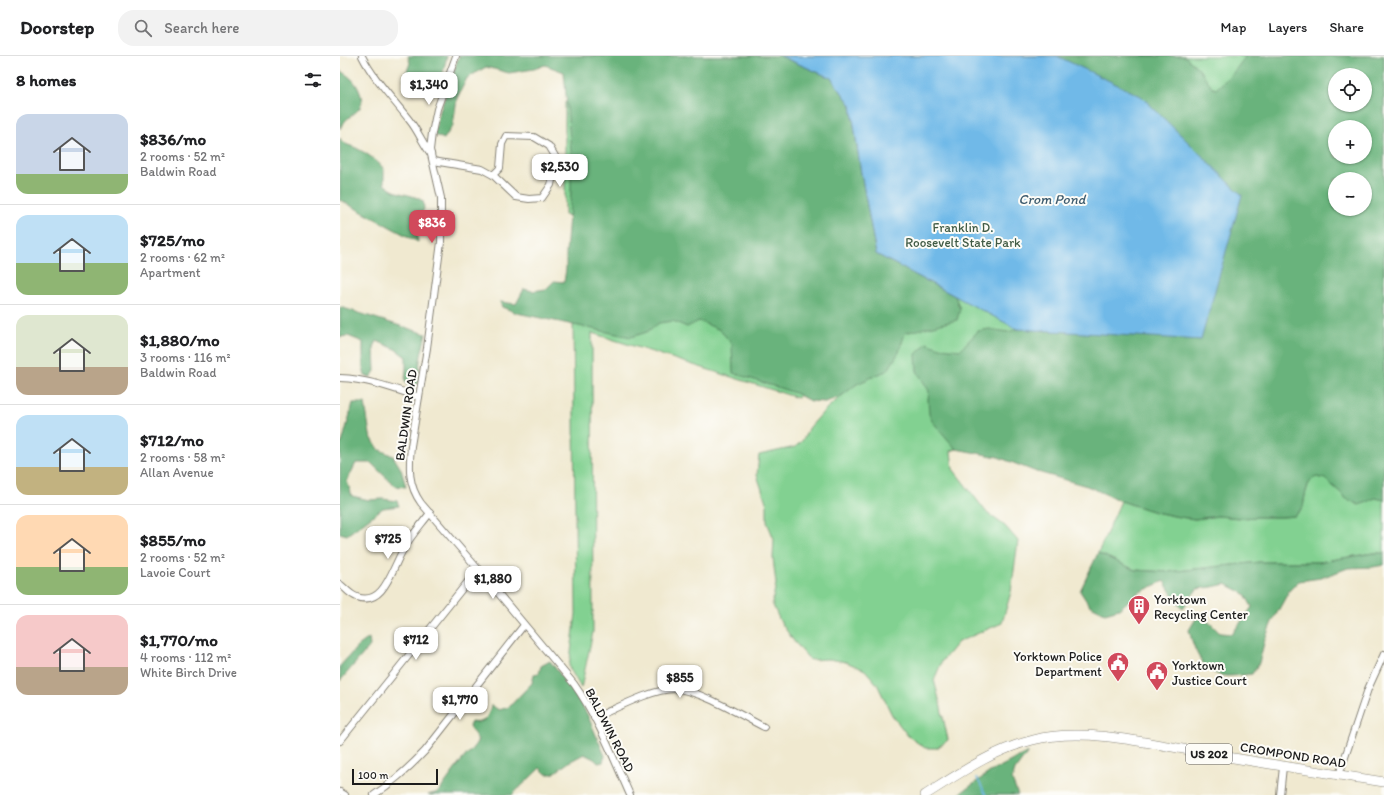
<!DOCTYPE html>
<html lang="en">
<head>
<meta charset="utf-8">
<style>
  body { margin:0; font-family:Itim,sans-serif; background:#f2f2f2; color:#202124; height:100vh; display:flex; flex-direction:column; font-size:15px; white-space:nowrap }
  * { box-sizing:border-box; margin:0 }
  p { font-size:13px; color:#757577 }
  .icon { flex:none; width:22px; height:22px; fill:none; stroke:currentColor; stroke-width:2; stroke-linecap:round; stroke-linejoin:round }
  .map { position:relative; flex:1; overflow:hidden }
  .drawer { display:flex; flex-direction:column; background:#fff; width:340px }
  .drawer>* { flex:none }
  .buttons { position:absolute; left:988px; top:12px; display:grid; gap:8px }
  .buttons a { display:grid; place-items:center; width:44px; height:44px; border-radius:50%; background:#fff; box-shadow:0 1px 3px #0004; font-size:20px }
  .scale { position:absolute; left:12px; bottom:10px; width:86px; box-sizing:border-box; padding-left:4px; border:2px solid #1c1c1c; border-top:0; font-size:11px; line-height:14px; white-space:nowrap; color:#1c1c1c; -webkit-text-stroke:3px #fdfcf7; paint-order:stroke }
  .price { position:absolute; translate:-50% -34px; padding:0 9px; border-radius:8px; background:#fff; color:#222; font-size:13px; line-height:26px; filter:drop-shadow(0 1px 2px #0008) }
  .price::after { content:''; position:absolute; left:50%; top:24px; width:12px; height:9px; margin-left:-6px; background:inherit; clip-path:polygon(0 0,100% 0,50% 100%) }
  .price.active { background:#d1495b; color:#fff }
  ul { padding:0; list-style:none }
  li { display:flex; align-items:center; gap:12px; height:100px; padding:0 16px }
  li+li { border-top:1px solid #e0e0e0 }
  li span { display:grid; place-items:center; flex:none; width:112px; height:80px; border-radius:12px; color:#555 }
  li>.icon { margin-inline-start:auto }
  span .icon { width:48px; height:48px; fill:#fffc; stroke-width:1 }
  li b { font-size:17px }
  h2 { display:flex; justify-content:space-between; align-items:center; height:48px; padding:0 16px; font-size:17px }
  header { display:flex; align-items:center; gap:24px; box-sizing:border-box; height:56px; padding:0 20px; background:#fff; border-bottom:1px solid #e0e0e0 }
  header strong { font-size:19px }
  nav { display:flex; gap:22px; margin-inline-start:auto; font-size:14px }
  .search { width:280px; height:36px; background:#f2f2f2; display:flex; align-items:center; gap:10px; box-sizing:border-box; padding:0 14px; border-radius:16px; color:#757577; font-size:15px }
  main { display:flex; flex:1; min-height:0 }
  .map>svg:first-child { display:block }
  .green { fill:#82d191; stroke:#4f7656; fill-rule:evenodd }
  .forest { fill:#69b37b; stroke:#42684c; fill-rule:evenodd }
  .water { fill:#6fb9e8; stroke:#466a82 }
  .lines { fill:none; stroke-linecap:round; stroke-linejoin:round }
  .stream { stroke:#6fb9e8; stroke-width:1.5 }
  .minor-casing { stroke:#868276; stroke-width:8 }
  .highway-casing { stroke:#868276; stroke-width:10 }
  .minor { stroke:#fff; stroke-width:6 }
  .highway { stroke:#fff; stroke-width:9 }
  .labels { text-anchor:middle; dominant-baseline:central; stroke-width:4; stroke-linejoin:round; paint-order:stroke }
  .shield { fill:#fdfcf7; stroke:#605f5e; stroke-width:1 }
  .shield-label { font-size:12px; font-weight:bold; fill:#1c1c1c }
  .park-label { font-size:13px; fill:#405b45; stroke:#fdfcf7 }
  .street-label { font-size:13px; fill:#1c1c1c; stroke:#fdfcf7 }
  .poi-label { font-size:13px; fill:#1c1c1c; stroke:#fdfcf7; text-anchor:start }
  .water-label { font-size:14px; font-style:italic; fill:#3d5b6e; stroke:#fdfcf7 }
</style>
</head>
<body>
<header>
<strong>Doorstep</strong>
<div class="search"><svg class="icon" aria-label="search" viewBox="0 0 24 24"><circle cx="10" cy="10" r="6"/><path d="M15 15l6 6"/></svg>Search here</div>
<nav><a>Map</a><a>Layers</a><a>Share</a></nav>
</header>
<main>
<section class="drawer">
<h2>8 homes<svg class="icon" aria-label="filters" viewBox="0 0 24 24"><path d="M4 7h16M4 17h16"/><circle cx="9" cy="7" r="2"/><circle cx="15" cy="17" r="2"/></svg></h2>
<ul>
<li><span style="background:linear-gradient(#c9d6e8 75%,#8fb573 0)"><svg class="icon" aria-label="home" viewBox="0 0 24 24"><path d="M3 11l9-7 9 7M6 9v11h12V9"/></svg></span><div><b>$836/mo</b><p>2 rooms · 52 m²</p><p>Baldwin Road</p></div></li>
<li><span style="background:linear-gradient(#bfe0f5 60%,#8fb573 0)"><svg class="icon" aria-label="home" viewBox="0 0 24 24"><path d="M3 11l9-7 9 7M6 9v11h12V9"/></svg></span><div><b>$725/mo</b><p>2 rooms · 62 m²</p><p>Apartment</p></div></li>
<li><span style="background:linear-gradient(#dfe7d0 65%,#b9a48a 0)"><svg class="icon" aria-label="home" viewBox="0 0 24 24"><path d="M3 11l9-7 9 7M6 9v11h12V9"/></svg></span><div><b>$1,880/mo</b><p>3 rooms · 116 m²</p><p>Baldwin Road</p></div></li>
<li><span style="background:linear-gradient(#bfe0f5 65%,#c2b280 0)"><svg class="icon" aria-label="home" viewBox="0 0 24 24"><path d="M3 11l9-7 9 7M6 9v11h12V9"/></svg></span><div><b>$712/mo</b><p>2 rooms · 58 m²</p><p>Allan Avenue</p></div></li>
<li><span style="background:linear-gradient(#ffd9b3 65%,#8fb573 0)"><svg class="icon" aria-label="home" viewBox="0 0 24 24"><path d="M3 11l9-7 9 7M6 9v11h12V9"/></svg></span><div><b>$855/mo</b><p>2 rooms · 52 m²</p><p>Lavoie Court</p></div></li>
<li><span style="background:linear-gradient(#f6c9c9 65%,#b9a48a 0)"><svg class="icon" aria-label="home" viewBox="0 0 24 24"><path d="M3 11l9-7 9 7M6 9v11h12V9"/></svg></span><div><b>$1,770/mo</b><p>4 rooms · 112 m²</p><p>White Birch Drive</p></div></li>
</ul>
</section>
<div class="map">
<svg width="1044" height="739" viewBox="0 0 1044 739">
  <rect width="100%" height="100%" fill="#fdfcf7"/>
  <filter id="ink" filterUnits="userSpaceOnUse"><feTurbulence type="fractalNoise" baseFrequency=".025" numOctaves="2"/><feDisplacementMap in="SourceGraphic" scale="8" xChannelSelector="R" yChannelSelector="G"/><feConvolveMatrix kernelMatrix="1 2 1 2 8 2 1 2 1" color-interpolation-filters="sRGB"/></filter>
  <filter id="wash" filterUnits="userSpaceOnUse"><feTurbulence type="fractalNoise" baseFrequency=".012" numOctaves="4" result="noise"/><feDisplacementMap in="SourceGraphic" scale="16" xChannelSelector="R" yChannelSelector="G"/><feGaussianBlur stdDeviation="0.9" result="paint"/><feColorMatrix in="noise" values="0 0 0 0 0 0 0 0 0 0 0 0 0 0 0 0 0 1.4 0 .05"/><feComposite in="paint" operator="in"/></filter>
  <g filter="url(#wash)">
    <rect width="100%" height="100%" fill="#f0e9d0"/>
    <path class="green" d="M 197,0 L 1044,0 L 1044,497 L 1033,497 L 979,506 L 920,506 L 828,516 L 795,514 L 758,497 L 781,445 L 815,456 L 839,461 L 855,463 L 878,460 L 901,462 L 918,461 L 942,461 L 955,460 L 963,451 L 965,439 L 968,429 L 972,423 L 625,390 L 611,395 L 613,413 L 647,457 L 665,470 L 678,485 L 671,536 L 662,567 L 618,586 L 602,605 L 594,624 L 600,647 L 608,684 L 597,692 L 585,692 L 568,680 L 552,659 L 537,628 L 525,614 L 506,606 L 489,603 L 470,604 L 453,584 L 440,565 L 432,547 L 436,528 L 433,502 L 434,483 L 427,466 L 427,449 L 417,419 L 419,399 L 455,391 L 462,385 L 470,371 L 486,353 L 516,328 L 474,311 L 458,342 L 252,277 L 253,576 L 241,632 L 229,611 L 236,558 L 232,160 L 225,159 L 225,46 L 231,45 L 229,14 ZM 995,19 L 1025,19 L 1025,49 L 995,49 ZM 995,71 L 1025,71 L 1025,101 L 995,101 ZM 995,123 L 1025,123 L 1025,153 L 995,153 Z"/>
    <g class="forest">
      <path d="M 68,0 L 107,0 L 102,20 L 94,21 L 87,17 L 68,30 L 64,23 L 70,7 Z"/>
      <path d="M 119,0 L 440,0 L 491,22 L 511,49 L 521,117 L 536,198 L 615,240 L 620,253 L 617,264 L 565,277 L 559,296 L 548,314 L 517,328 L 500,341 L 485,346 L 470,345 L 455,337 L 393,317 L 392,288 L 380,274 L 359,265 L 347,271 L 333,265 L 319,267 L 307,276 L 291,281 L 177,257 L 162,251 L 160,246 L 176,248 L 184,233 L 193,235 L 206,233 L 214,225 L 224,226 L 226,213 L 226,197 L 231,136 L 231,96 L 224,16 L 205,9 L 194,13 L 169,17 L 146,11 L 127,22 L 117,42 L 113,69 L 104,83 L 94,79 L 98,61 Z"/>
      <path d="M 714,0 L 844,0 L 858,12 L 873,32 L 876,33 L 893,17 L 906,0 L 1044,0 L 1044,444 L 1035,442 L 1028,446 L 1019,449 L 1005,442 L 1001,437 L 985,423 L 977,421 L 972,423 L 968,429 L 965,439 L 963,451 L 955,460 L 942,461 L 918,461 L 901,462 L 878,460 L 855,463 L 839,461 L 815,456 L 781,445 L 747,430 L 694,415 L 658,401 L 616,393 L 592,365 L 589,358 L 588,343 L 589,335 L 577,315 L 576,298 L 587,287 L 600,292 L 620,294 L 638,275 L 649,273 L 668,276 L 677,273 L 861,283 ZM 995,19 L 1025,19 L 1025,49 L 995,49 ZM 995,71 L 1025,71 L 1025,101 L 995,101 ZM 995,123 L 1025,123 L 1025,153 L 995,153 Z"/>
      <path d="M 0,15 C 8,19 14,24 18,32 C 31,58 7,55 0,73 Z"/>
      <path d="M 0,82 C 3,89 10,89 16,92 C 26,97 37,104 44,113 L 44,128 C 58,141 70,136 83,145 L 84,153 L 76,168 L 78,186 L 0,144 Z"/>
      <path d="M 0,251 L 86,278 L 80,304 L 78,326 L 71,333 L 65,325 L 66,313 L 66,301 L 55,293 L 37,285 L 34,291 L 35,315 L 31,321 L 25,320 L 23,311 L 23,286 L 8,280 L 0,281 Z"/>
      <path d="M 13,347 L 25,347 L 30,379 L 38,393 L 53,400 L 61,413 L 66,431 L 55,430 L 31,407 L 16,407 L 7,425 L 12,440 L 29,444 L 43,443 L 57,445 L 59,450 L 43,452 L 7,479 L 0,477 L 0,387 L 2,387 Z"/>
      <path d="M 758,497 L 795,514 L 828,516 L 920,506 L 979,506 L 1033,497 L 1044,497 L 1044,509 L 1033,511 L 1008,512 L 981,522 L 959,525 L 949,535 L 932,566 L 925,583 L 919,607 L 912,618 C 904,619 895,620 887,620 C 863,619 854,594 849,574 L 857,561 L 870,567 L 880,577 L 892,578 L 912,551 L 905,538 L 886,528 L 872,531 L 857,533 L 843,552 L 837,547 L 824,525 L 798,537 L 779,553 L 765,557 L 749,549 L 740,535 Z"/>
      <path d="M 29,582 L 30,590 L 0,625 L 0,610 L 18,590 Z"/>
      <path d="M 210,605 L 235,638 L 247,658 L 265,700 L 263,706 L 258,707 L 254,703 L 244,698 L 229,706 L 213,718 L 206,718 L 200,712 L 172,739 L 88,739 L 99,736 C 106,725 114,715 122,704 C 128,697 134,692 138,684 L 129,670 L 131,666 C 145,668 148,662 151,649 L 159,654 L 169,651 L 192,627 L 194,618 L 199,617 L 201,610 Z"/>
      <path d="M 688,696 L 675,714 L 672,724 L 678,739 L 618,739 L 650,716 Z"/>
    </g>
    <path class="water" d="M 440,0 L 717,0 L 801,40 L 902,139 L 861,284 L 677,273 L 536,198 L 521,117 L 511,49 L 491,22 Z"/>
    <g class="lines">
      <path class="stream" d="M 637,722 L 646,739"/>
    </g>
  </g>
  <g filter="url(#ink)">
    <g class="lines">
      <g class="minor-casing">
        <g id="minor">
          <path d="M 22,0 C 34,24 54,44 70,65 C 78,75 83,88 91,98"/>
          <path d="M 116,0 L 97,53 L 92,77 L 90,94 L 101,142 L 101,186 L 87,292 L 71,390 C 69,412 68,429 81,447 L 138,513 L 234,628 C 258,662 273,701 290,739"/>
          <path d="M 93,105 L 142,113 L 153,119 L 176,141 L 189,143 L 202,142 L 211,129 L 214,114 L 215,100 L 209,90 L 194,81 L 166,80 L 162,88 L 160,112 L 153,119"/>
          <path d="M 0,322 C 28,323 52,332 79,341"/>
          <path d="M 0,528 C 5,532 10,539 17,541 C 44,551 52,512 63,494 C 70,481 81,469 90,457"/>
          <path d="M 254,662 C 275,653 312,633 334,633 C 358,633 402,660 424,671"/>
          <path d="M 0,685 L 138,513"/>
          <path d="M 999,719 L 1028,633 L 1044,598"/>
          <path d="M 0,736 L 5,739"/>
          <path d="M 34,739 C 53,726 69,712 85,695 L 184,569"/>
          <path d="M 940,739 L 943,711"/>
        </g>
      </g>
      <g class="highway-casing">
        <path id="highway" d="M 585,739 C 620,717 653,694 693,684 C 746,670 817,689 870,698 C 928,708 986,717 1044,726"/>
      </g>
      <use href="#minor" class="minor"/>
      <use href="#highway" class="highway"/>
    </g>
  </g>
  <defs>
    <g id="building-pin" transform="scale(1.15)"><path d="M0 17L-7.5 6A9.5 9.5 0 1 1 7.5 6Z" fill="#d1495b" stroke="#fdfcf7"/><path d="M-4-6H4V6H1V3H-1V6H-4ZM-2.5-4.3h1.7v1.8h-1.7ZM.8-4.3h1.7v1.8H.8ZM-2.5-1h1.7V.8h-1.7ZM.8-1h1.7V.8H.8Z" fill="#fff"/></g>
    <g id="civic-pin" transform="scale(1.15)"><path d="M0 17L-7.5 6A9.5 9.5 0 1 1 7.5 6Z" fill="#d1495b" stroke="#fdfcf7"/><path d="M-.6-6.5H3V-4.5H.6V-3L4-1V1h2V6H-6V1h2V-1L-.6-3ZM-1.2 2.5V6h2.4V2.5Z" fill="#fff"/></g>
  </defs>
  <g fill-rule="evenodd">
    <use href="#building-pin" x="799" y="550"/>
    <use href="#civic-pin" x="778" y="607"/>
    <use href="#civic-pin" x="817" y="616"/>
  </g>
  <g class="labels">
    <rect class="shield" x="846" y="688" width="46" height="20" rx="3"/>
    <g class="shield-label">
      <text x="869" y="698">US 202</text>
    </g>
    <g class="park-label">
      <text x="623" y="171">Franklin D.<tspan x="623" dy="15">Roosevelt State Park</tspan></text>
    </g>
    <g class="street-label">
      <text transform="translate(66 359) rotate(-82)">BALDWIN ROAD</text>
      <text transform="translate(270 674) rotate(63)">BALDWIN ROAD</text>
      <text transform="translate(953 699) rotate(9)">CROMPOND ROAD</text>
    </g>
    <g class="poi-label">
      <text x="814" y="543">Yorktown<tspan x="814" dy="15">Recycling Center</tspan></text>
      <text x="762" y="600" text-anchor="end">Yorktown Police<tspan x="762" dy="15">Department</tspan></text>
      <text x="832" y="609">Yorktown<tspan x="832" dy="15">Justice Court</tspan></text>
    </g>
    <g class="water-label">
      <text x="712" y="143">Crom Pond</text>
    </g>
  </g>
</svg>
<div class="buttons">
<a><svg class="icon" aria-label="locate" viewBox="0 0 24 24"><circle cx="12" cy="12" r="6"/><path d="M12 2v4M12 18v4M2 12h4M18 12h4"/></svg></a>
<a>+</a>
<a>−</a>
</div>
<div class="scale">100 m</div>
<b class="price" style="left:89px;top:50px">$1,340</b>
<b class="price" style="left:220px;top:132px">$2,530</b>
<b class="price active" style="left:92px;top:188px">$836</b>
<b class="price" style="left:48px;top:504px">$725</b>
<b class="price" style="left:153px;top:544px">$1,880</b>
<b class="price" style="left:76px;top:605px">$712</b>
<b class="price" style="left:340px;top:643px">$855</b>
<b class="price" style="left:120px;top:665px">$1,770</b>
</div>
</main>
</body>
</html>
